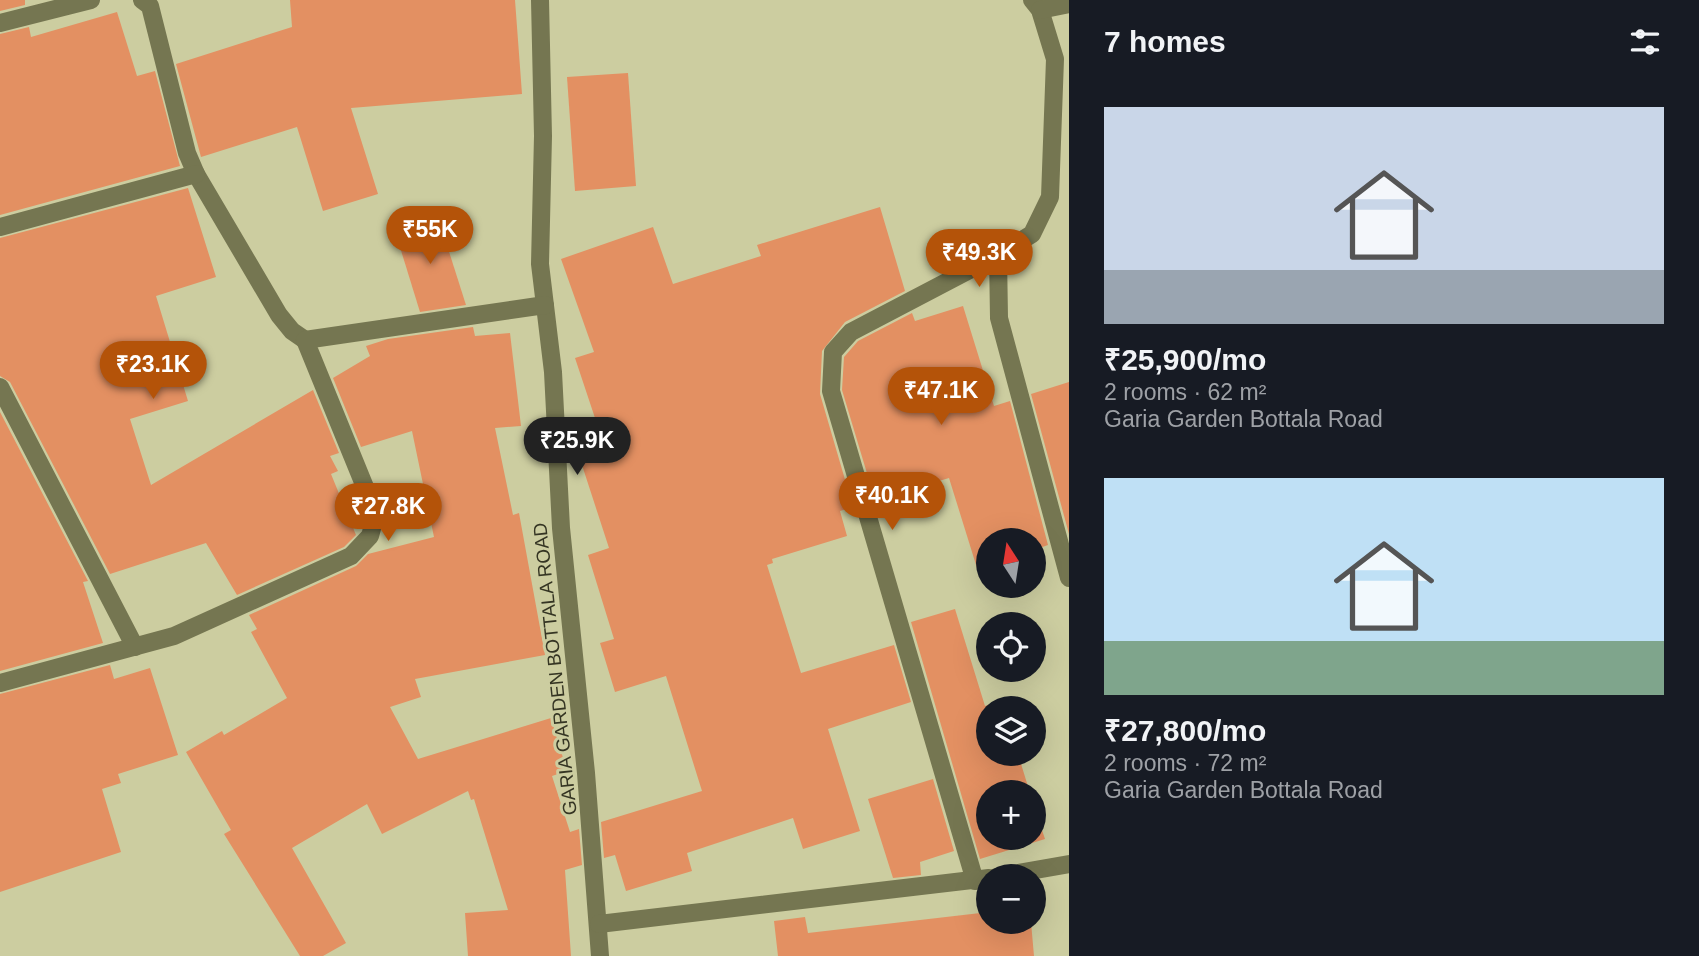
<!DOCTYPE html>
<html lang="en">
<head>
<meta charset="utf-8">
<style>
  body { margin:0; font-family:Helvetica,sans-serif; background:#242831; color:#f1f3f6; height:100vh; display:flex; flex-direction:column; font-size:26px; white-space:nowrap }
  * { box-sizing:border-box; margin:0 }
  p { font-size:23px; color:#9ea1a6 }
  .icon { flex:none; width:38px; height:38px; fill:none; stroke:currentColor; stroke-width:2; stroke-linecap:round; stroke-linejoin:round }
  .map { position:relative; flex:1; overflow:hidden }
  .panel { display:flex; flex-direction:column; background:#171b24; width:630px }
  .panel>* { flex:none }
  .needle { width:46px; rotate:348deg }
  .tools { position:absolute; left:976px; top:528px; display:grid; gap:14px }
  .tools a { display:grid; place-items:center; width:70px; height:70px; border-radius:50%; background:#171b24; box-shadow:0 7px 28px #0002; font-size:35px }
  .price { position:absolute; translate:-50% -60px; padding:0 16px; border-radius:24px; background:#b45309; color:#fff; font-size:23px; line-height:46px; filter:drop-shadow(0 2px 4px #0008) }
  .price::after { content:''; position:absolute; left:50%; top:42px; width:21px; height:16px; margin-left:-10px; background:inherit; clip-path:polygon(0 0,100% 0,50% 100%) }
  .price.selected { background:#222; color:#fff }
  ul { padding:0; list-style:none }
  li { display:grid; align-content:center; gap:14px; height:371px; padding:0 35px }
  li span { display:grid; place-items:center; height:217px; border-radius:0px; color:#555 }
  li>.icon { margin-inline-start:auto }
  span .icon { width:126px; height:126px; fill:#fffc; stroke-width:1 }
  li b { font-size:30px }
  h2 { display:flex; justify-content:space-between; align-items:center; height:84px; padding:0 35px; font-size:30px }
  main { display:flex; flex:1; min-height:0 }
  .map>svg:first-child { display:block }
  .building { fill:#e39062 }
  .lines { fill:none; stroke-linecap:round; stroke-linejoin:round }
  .minor { stroke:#757651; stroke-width:18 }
  .labels { text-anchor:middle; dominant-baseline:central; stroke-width:6; stroke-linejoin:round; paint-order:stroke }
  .street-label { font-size:19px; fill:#353523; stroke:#cccda0 }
</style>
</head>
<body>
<main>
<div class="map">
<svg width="1069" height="956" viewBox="0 0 1069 956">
  <rect width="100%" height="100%" fill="#cccda0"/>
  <g class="building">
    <path d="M 0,0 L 25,0 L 25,5 L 0,11 Z"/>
    <path d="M 290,0 L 515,0 L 522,94 L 351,108 L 378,194 L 323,211 L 297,127 L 201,157 L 176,64 L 292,27 Z"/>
    <path d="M 117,12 L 137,76 L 155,71 L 180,166 L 0,215 L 0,34 L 29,27 L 31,37 Z"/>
    <path d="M 628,73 L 636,186 L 575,191 L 567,77 Z"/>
    <path d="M 188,188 L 216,277 L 156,296 L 188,401 L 130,419 L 151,485 L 313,390 L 339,453 L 330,456 L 338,471 L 331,474 L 356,535 L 344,547 L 237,595 L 206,543 L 110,574 L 10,382 L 0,376 L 0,238 Z"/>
    <path d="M 880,207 L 905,291 L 845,322 L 822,351 L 820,394 L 853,507 L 840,511 L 847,536 L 772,559 L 773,563 L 767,565 L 801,673 L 894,645 L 911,702 L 828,729 L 860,831 L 803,849 L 793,818 L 687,853 L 692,871 L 626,891 L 615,855 L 604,858 L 601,822 L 702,791 L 666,676 L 615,692 L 600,643 L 614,639 L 588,555 L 609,548 L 581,462 L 607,454 L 575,358 L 594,352 L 561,259 L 653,227 L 673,284 L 761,256 L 757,245 Z"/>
    <path d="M 438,217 L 466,305 L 420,312 L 395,231 Z"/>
    <path d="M 963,306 L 994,406 L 1010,401 L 1048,545 L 1034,550 L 1034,541 L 989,541 L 989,565 L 977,568 L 949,478 L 875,500 L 842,390 L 844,357 L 858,341 L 912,313 L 915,321 Z"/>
    <path d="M 473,327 L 475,336 L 510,333 L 521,426 L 495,428 L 513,515 L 519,513 L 545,655 L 415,679 L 421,697 L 390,707 L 418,759 L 551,718 L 567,771 L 552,776 L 570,832 L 579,829 L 582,865 L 565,870 L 571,956 L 468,956 L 465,913 L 508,910 L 474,799 L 471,800 L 468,791 L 382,834 L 367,804 L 292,848 L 346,943 L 323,956 L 300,956 L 224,834 L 231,830 L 186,752 L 222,731 L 224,735 L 287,698 L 251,632 L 257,629 L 249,615 L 356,566 L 368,554 L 434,537 L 412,431 L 361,447 L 333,378 L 370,356 L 366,346 L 388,339 Z"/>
    <path d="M 1069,382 L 1069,534 L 1031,394 Z"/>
    <path d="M 0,412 L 88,581 L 83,582 L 103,643 L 0,671 Z"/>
    <path d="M 955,609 L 985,706 L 1001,700 L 1004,709 L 989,709 L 989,754 L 1018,754 L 1030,793 L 989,793 L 989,838 L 1034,838 L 1034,806 L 1045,839 L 980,859 L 911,622 Z"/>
    <path d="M 110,665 L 114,679 L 150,668 L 178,755 L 118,774 L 121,783 L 102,789 L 121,852 L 0,892 L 0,694 Z"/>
    <path d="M 933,779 L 954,851 L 920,862 L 921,875 L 893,878 L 868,799 Z"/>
    <path d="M 989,912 L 989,922 L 1031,922 L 1034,956 L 778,956 L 774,921 L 805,917 L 808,933 Z"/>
  </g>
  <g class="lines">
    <g class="minor">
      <path d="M 142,0 L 150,6 L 187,153 L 196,174 L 279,315 L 292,331 L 305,340"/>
      <path d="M 540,0 L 543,136 L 540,264 L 553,372 L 561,528 L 586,773 L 600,956"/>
      <path d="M 1032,0 L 1040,10 L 1055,59 L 1050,197 L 1032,234 L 998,255 L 999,318 L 1069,578"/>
      <path d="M 1040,10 L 1069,4"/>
      <path d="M 0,23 L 91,0"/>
      <path d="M 0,227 L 196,174"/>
      <path d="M 0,387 L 135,647"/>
      <path d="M 0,683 L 174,636 L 351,556 L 370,536 L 376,514 L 305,340 L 545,305"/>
      <path d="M 996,877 L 1069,864"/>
      <path d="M 975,881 L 831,391 L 833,352 L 851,332 L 998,255"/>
      <path d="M 599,924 L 989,878"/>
    </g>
  </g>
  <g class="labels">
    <g class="street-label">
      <text transform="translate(555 669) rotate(-96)">GARIA GARDEN BOTTALA ROAD</text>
    </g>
  </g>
</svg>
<div class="tools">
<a><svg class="needle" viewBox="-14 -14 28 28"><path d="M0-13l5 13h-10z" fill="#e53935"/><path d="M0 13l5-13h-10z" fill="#9ea1a6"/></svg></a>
<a><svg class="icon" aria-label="locate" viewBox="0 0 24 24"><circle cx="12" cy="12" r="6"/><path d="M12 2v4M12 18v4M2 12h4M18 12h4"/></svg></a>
<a><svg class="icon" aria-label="layers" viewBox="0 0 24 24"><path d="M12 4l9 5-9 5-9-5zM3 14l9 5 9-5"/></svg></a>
<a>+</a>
<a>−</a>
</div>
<b class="price" style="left:430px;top:266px">₹55K</b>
<b class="price" style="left:979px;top:289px">₹49.3K</b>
<b class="price" style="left:153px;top:401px">₹23.1K</b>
<b class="price" style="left:941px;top:427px">₹47.1K</b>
<b class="price selected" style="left:577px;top:477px">₹25.9K</b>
<b class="price" style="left:892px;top:532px">₹40.1K</b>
<b class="price" style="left:388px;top:543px">₹27.8K</b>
</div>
<section class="panel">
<h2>7 homes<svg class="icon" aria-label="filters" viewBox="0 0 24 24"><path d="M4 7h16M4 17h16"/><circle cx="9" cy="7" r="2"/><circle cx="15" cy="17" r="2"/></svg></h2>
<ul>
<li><span style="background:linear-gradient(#c9d6e8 75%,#9aa5b1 0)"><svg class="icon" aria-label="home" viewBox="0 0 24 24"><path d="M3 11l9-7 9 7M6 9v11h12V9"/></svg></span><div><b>₹25,900/mo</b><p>2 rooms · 62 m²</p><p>Garia Garden Bottala Road</p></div></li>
<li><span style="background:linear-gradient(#bfe0f5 75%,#7fa58c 0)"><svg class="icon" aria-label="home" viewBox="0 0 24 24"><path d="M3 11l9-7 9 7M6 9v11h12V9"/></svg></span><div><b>₹27,800/mo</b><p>2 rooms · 72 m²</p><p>Garia Garden Bottala Road</p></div></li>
</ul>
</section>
</main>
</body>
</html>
